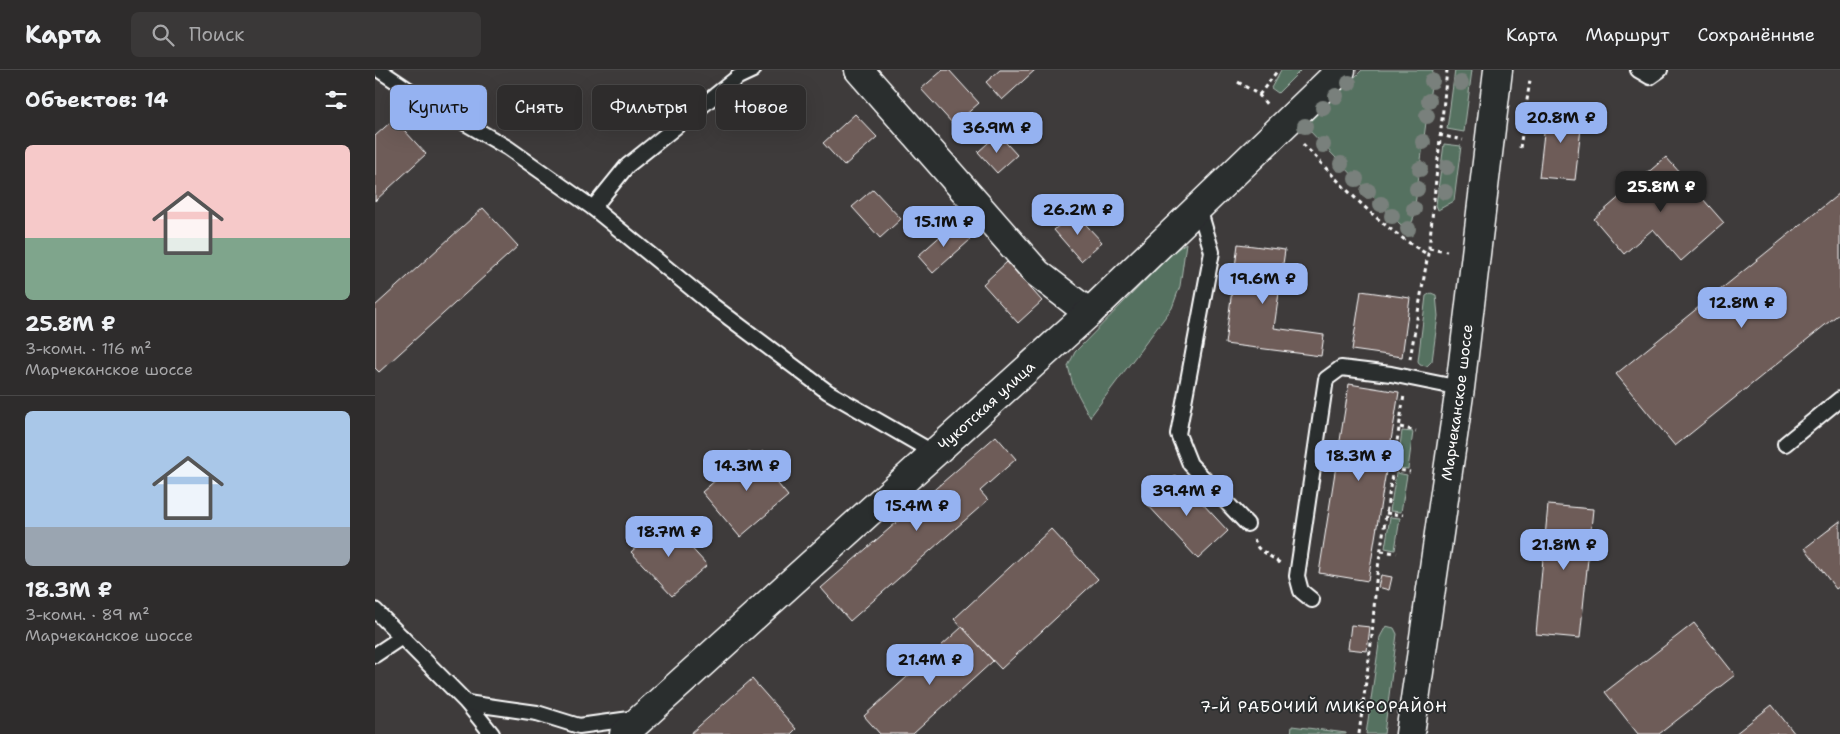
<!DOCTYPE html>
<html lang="ru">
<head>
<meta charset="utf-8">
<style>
  body { margin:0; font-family:"Shantell Sans",sans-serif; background:#3a3838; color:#f1f3f6; height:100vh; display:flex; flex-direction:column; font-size:19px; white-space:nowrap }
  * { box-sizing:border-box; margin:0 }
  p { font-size:16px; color:#a7a7a9 }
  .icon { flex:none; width:28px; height:28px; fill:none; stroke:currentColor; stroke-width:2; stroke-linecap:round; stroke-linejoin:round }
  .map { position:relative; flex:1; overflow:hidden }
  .sheet { display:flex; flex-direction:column; background:#2e2c2c; width:375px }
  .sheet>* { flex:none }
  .top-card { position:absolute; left:15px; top:15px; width:475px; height:45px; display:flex; gap:10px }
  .price { position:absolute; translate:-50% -42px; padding:0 11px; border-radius:10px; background:#95b2f1; color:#111; font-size:16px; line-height:32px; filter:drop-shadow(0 1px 2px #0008) }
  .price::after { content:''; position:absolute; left:50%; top:30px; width:15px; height:11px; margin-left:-8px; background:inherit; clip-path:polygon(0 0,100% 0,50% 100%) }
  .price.active { background:#222; color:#fff }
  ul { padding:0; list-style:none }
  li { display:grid; align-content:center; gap:10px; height:265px; padding:0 25px }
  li+li { border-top:1px solid #494848 }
  li span { display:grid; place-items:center; height:155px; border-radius:8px; color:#555 }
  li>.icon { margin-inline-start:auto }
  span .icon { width:90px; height:90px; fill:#fffc; stroke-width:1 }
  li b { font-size:21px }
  h2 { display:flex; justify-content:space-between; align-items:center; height:60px; padding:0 25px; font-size:21px }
  .pill { padding:0 18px; border-radius:8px; background:#2e2c2c; box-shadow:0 5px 20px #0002,0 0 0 1px #494848; font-size:18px; line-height:45px }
  .pill.active { background:#95b2f1; color:#111 }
  header { display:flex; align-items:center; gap:30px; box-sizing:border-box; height:70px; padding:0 25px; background:#2e2c2c; border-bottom:1px solid #494848 }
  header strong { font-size:24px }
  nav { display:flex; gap:28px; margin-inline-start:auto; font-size:18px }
  .search { width:350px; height:45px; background:#3a3838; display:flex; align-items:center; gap:12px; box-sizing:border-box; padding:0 18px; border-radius:8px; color:#a7a7a9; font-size:19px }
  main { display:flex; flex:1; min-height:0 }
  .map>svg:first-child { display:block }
  .green { fill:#557160; stroke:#aab8b0 }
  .building { fill:#6e5b59; stroke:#fff }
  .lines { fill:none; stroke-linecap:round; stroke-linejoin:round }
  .service-casing { stroke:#fff; stroke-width:18 }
  .minor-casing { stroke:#fff; stroke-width:31 }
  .tertiary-casing { stroke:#fff; stroke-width:31 }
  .path { stroke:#fff; stroke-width:3; stroke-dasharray:4 4; stroke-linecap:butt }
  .service { stroke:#2a2d2e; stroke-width:14 }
  .minor { stroke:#2a2d2e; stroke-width:28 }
  .tertiary { stroke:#2a2d2e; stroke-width:28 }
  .tree { fill:#79807b }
  .labels { text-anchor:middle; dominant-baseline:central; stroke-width:4; stroke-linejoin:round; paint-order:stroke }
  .street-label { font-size:15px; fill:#fff; stroke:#2a2d2e }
  .neighbourhood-label { font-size:16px; letter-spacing:1px; fill:#fff; stroke:#2a2d2e }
</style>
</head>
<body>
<header>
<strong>Карта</strong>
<div class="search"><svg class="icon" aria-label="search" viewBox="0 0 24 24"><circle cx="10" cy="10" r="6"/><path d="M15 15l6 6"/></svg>Поиск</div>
<nav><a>Карта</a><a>Маршрут</a><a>Сохранённые</a></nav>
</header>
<main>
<section class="sheet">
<h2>Объектов: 14<svg class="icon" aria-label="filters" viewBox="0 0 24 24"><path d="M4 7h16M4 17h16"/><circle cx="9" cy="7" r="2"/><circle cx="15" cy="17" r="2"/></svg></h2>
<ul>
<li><span style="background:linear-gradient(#f6c9c9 60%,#7fa58c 0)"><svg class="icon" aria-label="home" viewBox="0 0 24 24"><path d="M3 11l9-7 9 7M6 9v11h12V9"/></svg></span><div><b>25.8M ₽</b><p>3-комн. · 116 m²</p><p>Марчеканское шоссе</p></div></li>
<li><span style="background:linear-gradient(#a9c7e8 75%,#9aa5b1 0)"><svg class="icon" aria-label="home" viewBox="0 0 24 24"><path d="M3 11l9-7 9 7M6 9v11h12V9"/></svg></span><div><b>18.3M ₽</b><p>3-комн. · 89 m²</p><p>Марчеканское шоссе</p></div></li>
</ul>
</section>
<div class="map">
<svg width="1465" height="664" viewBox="0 0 1465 664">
  <rect width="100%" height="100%" fill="#3e3b3b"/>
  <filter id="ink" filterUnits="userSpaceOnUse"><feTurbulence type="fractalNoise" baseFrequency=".02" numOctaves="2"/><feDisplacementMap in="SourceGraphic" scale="10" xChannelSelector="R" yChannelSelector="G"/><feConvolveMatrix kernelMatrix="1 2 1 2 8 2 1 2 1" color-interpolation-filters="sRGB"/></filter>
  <g filter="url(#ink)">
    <g class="green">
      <path d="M 906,0 L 926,0 L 903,23 L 896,18 Z"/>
      <path d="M 987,0 L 1058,0 L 1038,150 L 1033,159 L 1025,154 L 930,56 Z"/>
      <path d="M 1080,0 L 1097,0 L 1089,62 L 1072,59 Z"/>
      <path d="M 1069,74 L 1086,76 L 1079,131 L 1063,140 L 1061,135 Z"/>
      <path d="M 811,173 L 805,216 L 797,238 L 715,347 L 698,315 L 693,296 L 700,282 L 798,182 Z"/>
      <path d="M 1056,223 L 1061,225 L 1063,246 L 1057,291 L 1052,296 L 1045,295 L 1043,291 L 1051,226 Z"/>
      <path d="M 1027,361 L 1038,362 L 1033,399 L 1022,398 Z"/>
      <path d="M 1021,403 L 1032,405 L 1026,442 L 1015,441 Z"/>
      <path d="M 1015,447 L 1025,448 L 1020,480 L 1010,478 Z"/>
      <path d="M 1011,556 L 1019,558 L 1022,564 L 1009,664 L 991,664 L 1005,567 Z"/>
      <path d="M 917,656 L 971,663 L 971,664 L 916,664 Z"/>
    </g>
    <g class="building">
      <path d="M 568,0 L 574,0 L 604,33 L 579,55 L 546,19 Z"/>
      <path d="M 625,0 L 660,0 L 627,30 L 611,12 Z"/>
      <path d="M 1172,37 L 1208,41 L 1200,110 L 1164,107 Z"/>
      <path d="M 480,44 L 502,67 L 469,96 L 448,73 Z"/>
      <path d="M 19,49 L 51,84 L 0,131 L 0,66 Z"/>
      <path d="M 623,64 L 642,85 L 622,103 L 603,82 Z"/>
      <path d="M 1291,87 L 1349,153 L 1306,191 L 1278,159 L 1249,184 L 1219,149 Z"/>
      <path d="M 498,119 L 526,149 L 505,168 L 477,137 Z"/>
      <path d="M 1465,123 L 1465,243 L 1300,376 L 1241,304 Z"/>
      <path d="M 108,138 L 143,176 L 4,302 L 0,298 L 0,236 Z"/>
      <path d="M 699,142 L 727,172 L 706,191 L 679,160 Z"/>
      <path d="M 580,153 L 595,170 L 558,203 L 543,186 Z"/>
      <path d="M 863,174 L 910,180 L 899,258 L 949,265 L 946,286 L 850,274 Z"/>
      <path d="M 632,192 L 667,231 L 643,253 L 608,214 Z"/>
      <path d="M 986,221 L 1035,228 L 1027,287 L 977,280 Z"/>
      <path d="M 974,314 L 1024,322 L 993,511 L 944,503 Z"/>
      <path d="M 621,366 L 641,389 L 605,421 L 613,430 L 475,551 L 446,518 Z"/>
      <path d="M 374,381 L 379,388 L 388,381 L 407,403 L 399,409 L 413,426 L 365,467 L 327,422 Z"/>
      <path d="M 801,405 L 853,461 L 823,489 L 771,433 Z"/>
      <path d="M 1173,435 L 1218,439 L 1205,568 L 1161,564 Z"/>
      <path d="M 291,450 L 332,495 L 297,526 L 256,482 Z"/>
      <path d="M 1465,451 L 1465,516 L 1461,519 L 1430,478 Z"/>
      <path d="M 676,459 L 723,509 L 626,599 L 579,549 Z"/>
      <path d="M 1006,505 L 1017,507 L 1014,520 L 1003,517 Z"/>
      <path d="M 1319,553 L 1360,605 L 1284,664 L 1263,664 L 1230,622 Z"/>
      <path d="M 976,555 L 995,557 L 992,581 L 973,579 Z"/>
      <path d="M 587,557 L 618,591 L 538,664 L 505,664 L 489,646 Z"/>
      <path d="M 377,609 L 421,659 L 416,664 L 315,664 Z"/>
      <path d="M 1397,635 L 1420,664 L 1360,664 Z"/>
    </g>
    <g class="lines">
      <g class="service-casing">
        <g id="service">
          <path d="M 4,0 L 40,24 L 133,78 L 218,138 L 337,235 L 453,322 L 561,384"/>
          <path d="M 1263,0 L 1275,7 L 1285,0"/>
          <path d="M 218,138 L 252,96 L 363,7 L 378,0"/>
          <path d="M 824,138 L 837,182 L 803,364 L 815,394 L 872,454"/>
          <path d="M 1410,374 L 1465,329"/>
          <path d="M 937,530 L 926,521 L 922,506 L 951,309 L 966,298 L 1016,304 L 1085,318"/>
          <path d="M 0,540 L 92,633 L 117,664"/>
          <path d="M 0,585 L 27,567"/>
          <path d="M 92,633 L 162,643 L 204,656 L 262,648"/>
        </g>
      </g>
      <g class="minor-casing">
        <g id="minor">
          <path d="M 484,0 L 662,203 L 714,243"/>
          <path id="s1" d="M 249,664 L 714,243 L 966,0"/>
        </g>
      </g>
      <g class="tertiary-casing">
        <g id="tertiary">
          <path id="s2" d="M 1035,664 L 1085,318 L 1123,0"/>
        </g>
      </g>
      <g class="path">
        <path d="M 863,12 L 884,25 L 893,36"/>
        <path d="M 884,25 L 903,0"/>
        <path d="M 1064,65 L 1088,70"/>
        <path d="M 928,74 C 968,116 1001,154 1052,184"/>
        <path d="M 1145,78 L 1155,10"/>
        <path d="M 1054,178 L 1072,181"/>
        <path d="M 1035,289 L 1054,178 L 1072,0"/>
        <path d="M 1025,357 L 1041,361"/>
        <path d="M 1018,399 L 1035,402"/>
        <path d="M 1011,443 L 1028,445"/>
        <path d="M 879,469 L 883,478 L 905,493"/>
        <path d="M 1006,481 L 1022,483"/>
        <path d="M 984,664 L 997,566 L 1001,511 L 1029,325"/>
      </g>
      <use href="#service" class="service"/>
      <use href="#minor" class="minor"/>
      <use href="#tertiary" class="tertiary"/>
    </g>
    <g class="tree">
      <circle cx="1057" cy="11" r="8"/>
      <circle cx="974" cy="13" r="8"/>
      <circle cx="1086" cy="13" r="8"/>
      <circle cx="961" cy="26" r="8"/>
      <circle cx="1054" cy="31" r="8"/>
      <circle cx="948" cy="38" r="8"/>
      <circle cx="1052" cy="46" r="8"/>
      <circle cx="930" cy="56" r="8"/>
      <circle cx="1048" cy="72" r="8"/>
      <circle cx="948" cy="75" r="8"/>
      <circle cx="966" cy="94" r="8"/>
      <circle cx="1072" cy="97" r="8"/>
      <circle cx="1045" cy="99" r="8"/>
      <circle cx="981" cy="109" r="8"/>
      <circle cx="1042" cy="119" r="8"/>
      <circle cx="993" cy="121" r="8"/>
      <circle cx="1070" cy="122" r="8"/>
      <circle cx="1006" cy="134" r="8"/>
      <circle cx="1039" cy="139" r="8"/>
      <circle cx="1017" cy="146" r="8"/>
      <circle cx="1033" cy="159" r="8"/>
    </g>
  </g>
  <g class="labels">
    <g class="street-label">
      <text stroke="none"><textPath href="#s2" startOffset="335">Марчеканское шоссе</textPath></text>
      <text stroke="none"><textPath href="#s1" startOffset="489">Чукотская улица</textPath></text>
    </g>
    <g class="neighbourhood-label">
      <text x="949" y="636">7-Й РАБОЧИЙ МИКРОРАЙОН</text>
    </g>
  </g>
</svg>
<b class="price" style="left:1186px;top:74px">20.8M ₽</b>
<b class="price" style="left:622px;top:84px">36.9M ₽</b>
<b class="price active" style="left:1286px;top:143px">25.8M ₽</b>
<b class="price" style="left:703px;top:166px">26.2M ₽</b>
<b class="price" style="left:569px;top:178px">15.1M ₽</b>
<b class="price" style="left:888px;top:235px">19.6M ₽</b>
<b class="price" style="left:1367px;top:259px">12.8M ₽</b>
<b class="price" style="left:984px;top:412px">18.3M ₽</b>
<b class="price" style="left:372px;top:422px">14.3M ₽</b>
<b class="price" style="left:812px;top:447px">39.4M ₽</b>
<b class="price" style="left:542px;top:462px">15.4M ₽</b>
<b class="price" style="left:294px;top:488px">18.7M ₽</b>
<b class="price" style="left:1189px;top:501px">21.8M ₽</b>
<b class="price" style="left:555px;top:616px">21.4M ₽</b>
<div class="top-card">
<a class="pill active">Купить</a>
<a class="pill">Снять</a>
<a class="pill">Фильтры</a>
<a class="pill">Новое</a>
</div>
</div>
</main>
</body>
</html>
